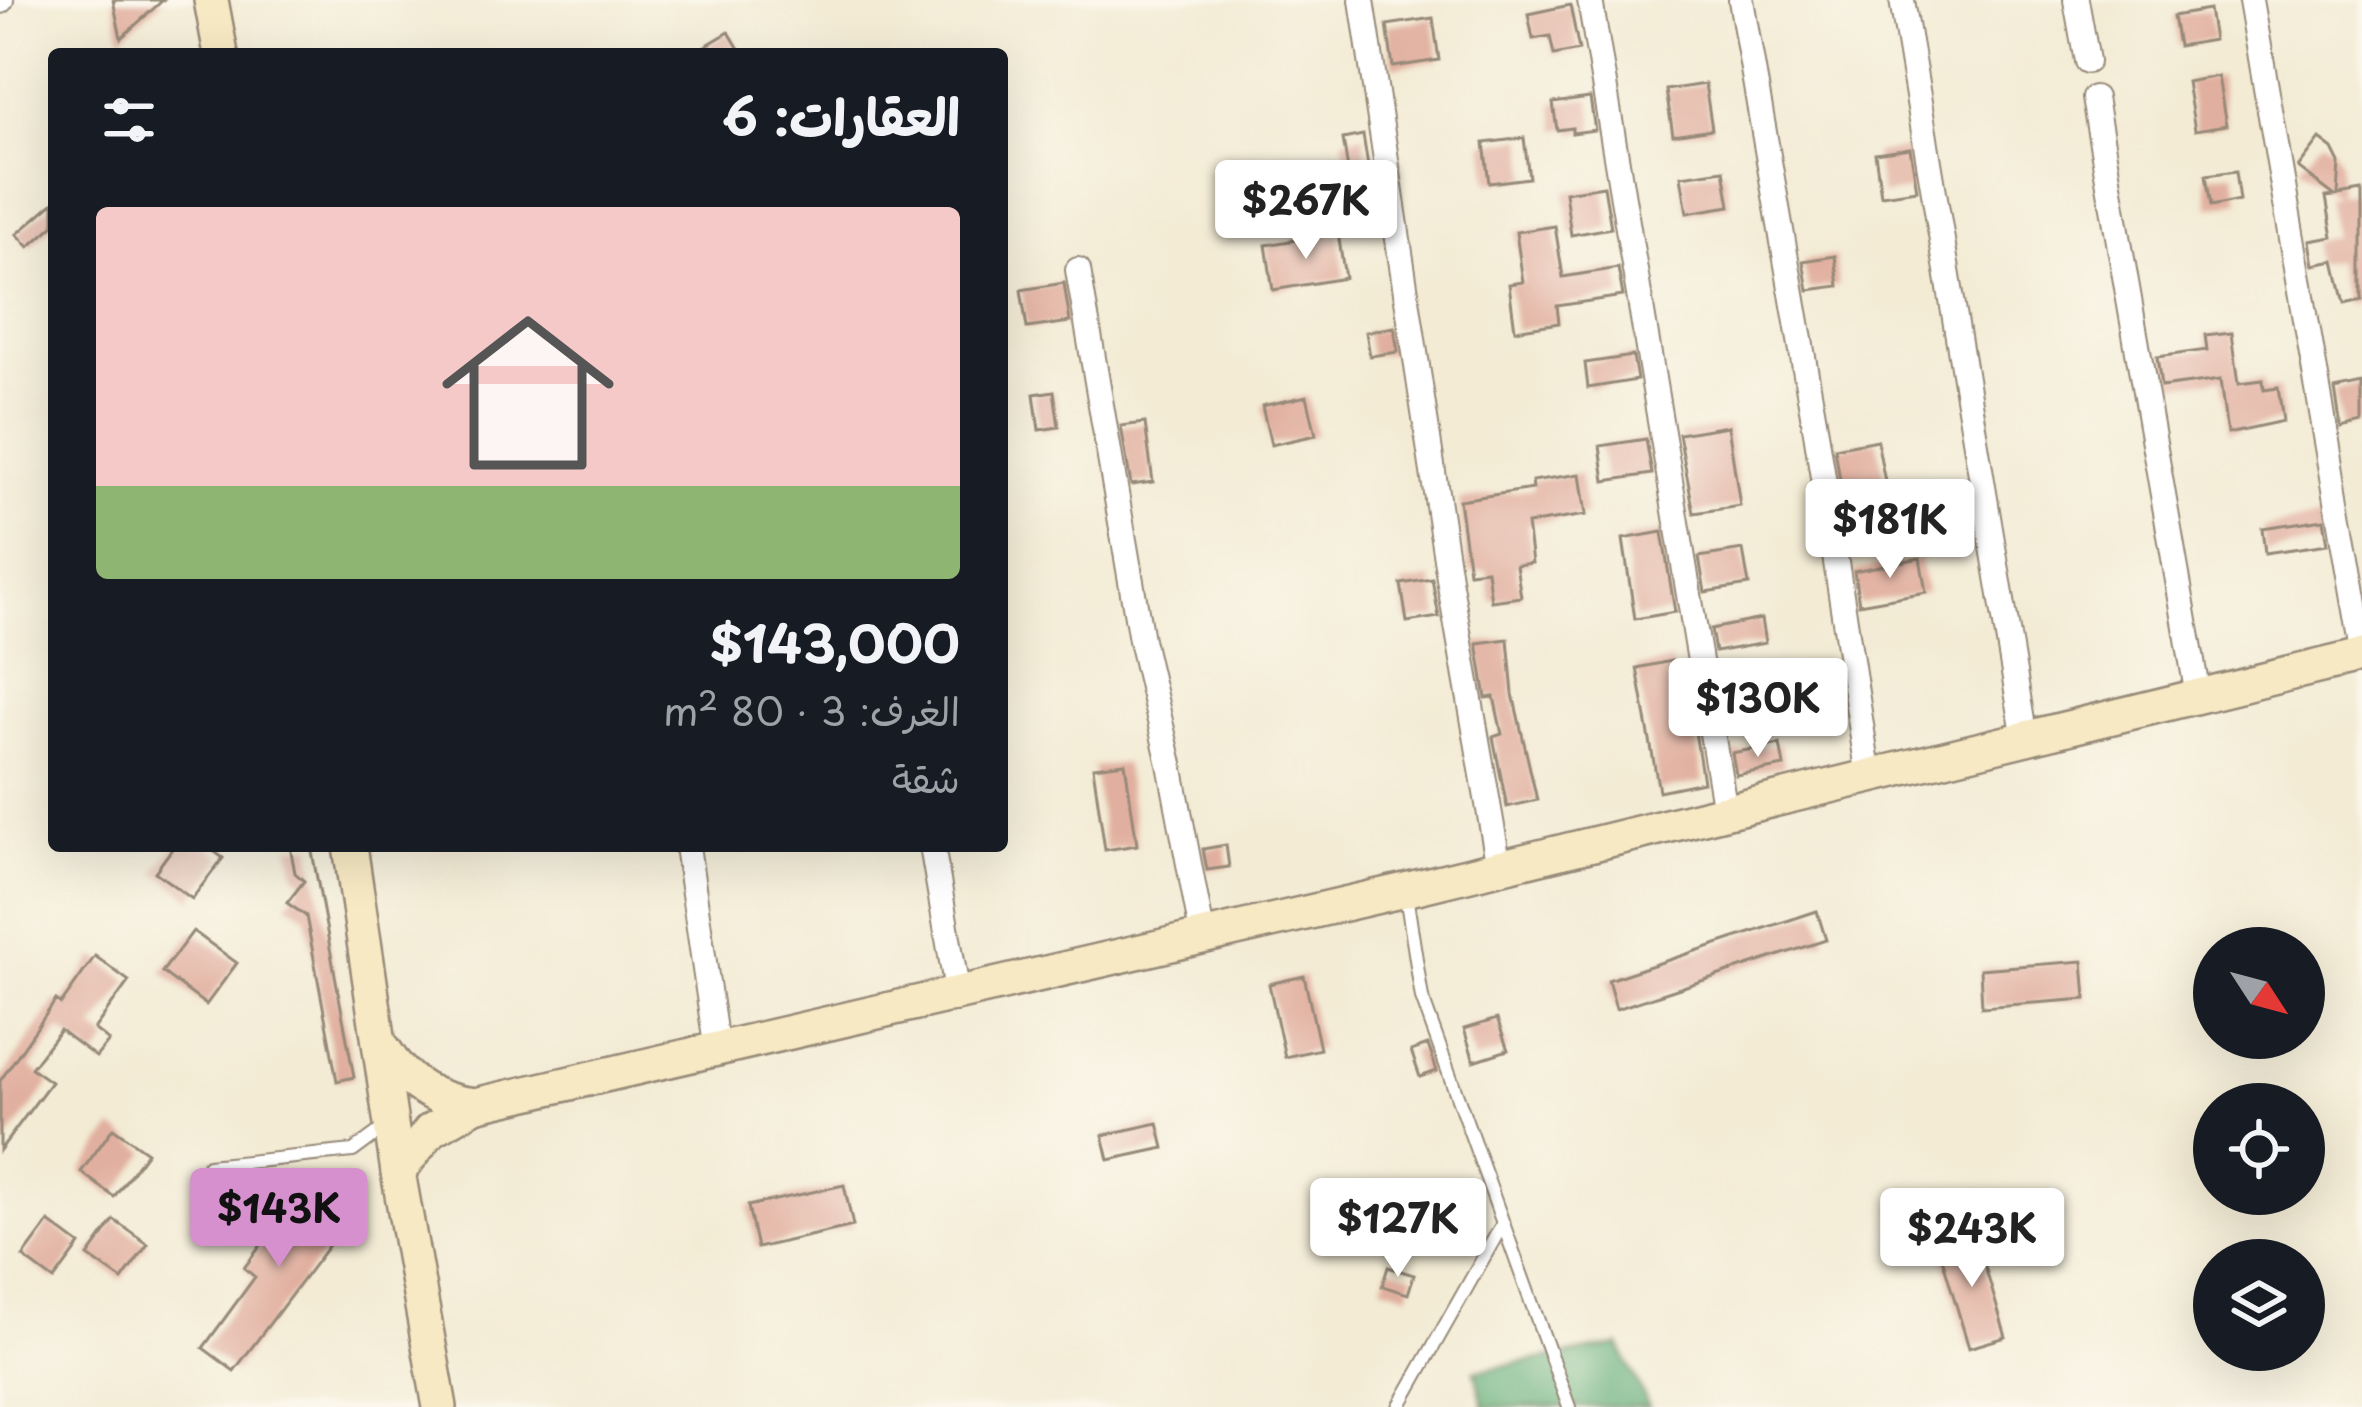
<!DOCTYPE html>
<html lang="ar">
<head>
<meta charset="utf-8">
<style>
  body { margin:0; font-family:"Playpen Sans","Playpen Sans Arabic",sans-serif; background:#20242c; color:#f1f3f6; direction:rtl; height:100vh; display:flex; flex-direction:column; font-size:45px; white-space:nowrap }
  * { box-sizing:border-box; margin:0 }
  p { font-size:39px; color:#9ea1a6 }
  .icon { flex:none; width:66px; height:66px; fill:none; stroke:currentColor; stroke-width:2; stroke-linecap:round; stroke-linejoin:round }
  .map { position:relative; flex:1; overflow:hidden; direction:ltr }
  .sheet { position:absolute; left:48px; top:48px; width:960px; height:804px; display:flex; flex-direction:column; background:#171b24; border-radius:12px; box-shadow:0 12px 48px #0002; direction:rtl }
  .sheet>* { flex:none }
  .needle { width:78px; rotate:126deg }
  .tools { position:absolute; left:2193px; top:927px; display:grid; gap:24px }
  .tools a { display:grid; place-items:center; width:132px; height:132px; border-radius:50%; background:#171b24; box-shadow:0 12px 48px #0002; font-size:60px }
  .price { position:absolute; translate:-50% -102px; padding:0 27px; border-radius:12px; background:#fff; color:#222; font-size:39px; line-height:78px; filter:drop-shadow(0 3px 6px #0008) }
  .price::after { content:''; position:absolute; left:50%; top:72px; width:36px; height:27px; margin-left:-18px; background:inherit; clip-path:polygon(0 0,100% 0,50% 100%) }
  .price.current { background:#d690ce; color:#111 }
  ul { padding:0; list-style:none }
  li { display:grid; align-content:center; gap:24px; height:636px; padding:0 48px }
  li span { display:grid; place-items:center; height:372px; border-radius:12px; color:#555 }
  li>.icon { margin-inline-start:auto }
  span .icon { width:216px; height:216px; fill:#fffc; stroke-width:1 }
  li b { font-size:51px }
  h2 { display:flex; justify-content:space-between; align-items:center; height:144px; padding:0 48px; font-size:51px }
  .map>svg:first-child { display:block }
  .forest { fill:#63ae77; stroke:#4f6c4a; stroke-width:3 }
  .building { fill:#e1af9f }
  .lines { fill:none; stroke-linecap:round; stroke-linejoin:round }
  .lane-casing { stroke:#978a79; stroke-width:16 }
  .street-casing { stroke:#978a79; stroke-width:28 }
  .secondary-casing { stroke:#978a79; stroke-width:38 }
  .lane { stroke:#fff; stroke-width:12 }
  .street { stroke:#fff; stroke-width:24 }
  .secondary { stroke:#f7e9c3; stroke-width:33 }
</style>
</head>
<body>
<div class="map">
<svg width="2362" height="1407" viewBox="0 0 2362 1407">
  <rect width="100%" height="100%" fill="#fbf7ec"/>
  <filter id="ink" filterUnits="userSpaceOnUse"><feTurbulence type="fractalNoise" baseFrequency=".00833" numOctaves="2"/><feDisplacementMap in="SourceGraphic" scale="24" xChannelSelector="R" yChannelSelector="G"/><feConvolveMatrix kernelMatrix="1 2 1 2 8 2 1 2 1" color-interpolation-filters="sRGB"/></filter>
  <filter id="wash" filterUnits="userSpaceOnUse"><feTurbulence type="fractalNoise" baseFrequency=".004" numOctaves="4" result="noise"/><feDisplacementMap in="SourceGraphic" scale="48" xChannelSelector="R" yChannelSelector="G"/><feGaussianBlur stdDeviation="2.7" result="paint"/><feColorMatrix in="noise" values="0 0 0 0 0 0 0 0 0 0 0 0 0 0 0 0 0 1.4 0 .05"/><feComposite in="paint" operator="in"/></filter>
  <g filter="url(#wash)">
    <rect width="100%" height="100%" fill="#f3ebd4"/>
    <path class="forest" d="M 1619,1345 L 1649,1407 L 1484,1407 L 1475,1371 Z"/>
    <g id="blocks">
      <g class="building">
        <path d="M 113,0 L 163,0 L 121,38 Z"/>
        <path d="M 1570,5 L 1579,50 L 1554,55 L 1550,36 L 1533,39 L 1528,14 Z"/>
        <path d="M 2209,10 L 2214,40 L 2178,46 L 2173,16 Z"/>
        <path d="M 1433,18 L 1439,60 L 1393,67 L 1387,25 Z"/>
        <path d="M 729,32 L 742,54 L 692,54 Z"/>
        <path d="M 2219,76 L 2227,125 L 2195,130 L 2187,82 Z"/>
        <path d="M 1705,84 L 1712,129 L 1673,135 L 1666,90 Z"/>
        <path d="M 1590,98 L 1595,130 L 1572,133 L 1572,128 L 1557,130 L 1553,103 Z"/>
        <path d="M 1363,135 L 1372,191 L 1352,195 L 1343,139 Z"/>
        <path d="M 1524,138 L 1529,178 L 1489,183 L 1484,143 Z"/>
        <path d="M 2320,139 L 2333,149 L 2340,163 L 2338,195 L 2362,191 L 2362,300 L 2345,304 L 2335,261 L 2314,265 L 2310,241 L 2333,237 L 2326,197 L 2335,196 L 2298,168 Z"/>
        <path d="M 1910,148 L 1917,190 L 1881,195 L 1875,153 Z"/>
        <path d="M 1724,170 L 1730,206 L 1687,213 L 1681,176 Z"/>
        <path d="M 2235,172 L 2239,201 L 2210,207 L 2205,176 Z"/>
        <path d="M 1604,186 L 1611,228 L 1571,235 L 1565,192 Z"/>
        <path d="M 54,202 L 54,225 L 29,247 L 17,234 Z"/>
        <path d="M 1555,226 L 1563,277 L 1618,268 L 1623,296 L 1557,306 L 1559,323 L 1515,330 L 1509,284 L 1523,282 L 1516,232 Z"/>
        <path d="M 1338,233 L 1345,278 L 1273,290 L 1266,245 Z"/>
        <path d="M 1835,256 L 1839,286 L 1808,290 L 1803,261 Z"/>
        <path d="M 1064,283 L 1070,322 L 1027,328 L 1021,290 Z"/>
        <path d="M 1394,327 L 1398,352 L 1370,356 L 1366,332 Z"/>
        <path d="M 2232,332 L 2239,383 L 2263,380 L 2264,390 L 2278,388 L 2283,421 L 2228,433 L 2221,379 L 2161,387 L 2157,357 L 2207,350 L 2205,335 Z"/>
        <path d="M 1633,356 L 1637,380 L 1588,388 L 1585,363 Z"/>
        <path d="M 2362,384 L 2362,423 L 2341,428 L 2335,390 Z"/>
        <path d="M 1054,391 L 1059,427 L 1039,430 L 1034,394 Z"/>
        <path d="M 1307,396 L 1316,435 L 1271,445 L 1262,406 Z"/>
        <path d="M 1145,423 L 1153,482 L 1131,485 L 1121,426 Z"/>
        <path d="M 1728,426 L 1740,506 L 1694,513 L 1679,434 Z"/>
        <path d="M 1646,439 L 1652,474 L 1605,481 L 1600,446 Z"/>
        <path d="M 1877,440 L 1892,519 L 1847,527 L 1835,448 Z"/>
        <path d="M 1580,474 L 1586,515 L 1527,524 L 1532,563 L 1516,565 L 1521,597 L 1491,601 L 1487,570 L 1469,572 L 1459,500 L 1533,489 L 1532,481 Z"/>
        <path d="M 2324,519 L 2328,544 L 2265,553 L 2262,528 Z"/>
        <path d="M 1662,532 L 1675,612 L 1635,619 L 1623,539 Z"/>
        <path d="M 1743,550 L 1749,585 L 1705,592 L 1699,557 Z"/>
        <path d="M 1920,558 L 1926,592 L 1859,604 L 1854,571 Z"/>
        <path d="M 1432,579 L 1439,617 L 1407,622 L 1401,584 Z"/>
        <path d="M 1761,619 L 1765,643 L 1715,652 L 1711,629 Z"/>
        <path d="M 1508,639 L 1513,694 L 1537,800 L 1507,807 L 1493,737 L 1502,734 L 1494,697 L 1486,698 L 1477,643 Z"/>
        <path d="M 1671,661 L 1677,696 L 1689,694 L 1703,782 L 1659,791 L 1637,668 Z"/>
        <path d="M 1780,744 L 1784,766 L 1736,775 L 1732,753 Z"/>
        <path d="M 1125,763 L 1137,845 L 1105,850 L 1093,767 Z"/>
        <path d="M 1226,845 L 1229,867 L 1207,870 L 1203,849 Z"/>
        <path d="M 174,846 L 207,846 L 223,858 L 192,899 L 155,872 Z"/>
        <path d="M 290,846 L 311,846 L 354,1077 L 337,1081 L 306,916 L 287,903 L 304,881 L 295,873 Z"/>
        <path d="M 1817,911 L 1826,940 L 1616,1009 L 1608,980 Z"/>
        <path d="M 193,931 L 237,963 L 206,1005 L 162,972 Z"/>
        <path d="M 95,956 L 129,981 L 94,1029 L 109,1041 L 96,1057 L 60,1030 L 31,1068 L 51,1082 L 0,1150 L 0,1081 L 56,1000 L 61,1004 Z"/>
        <path d="M 2083,961 L 2086,999 L 1982,1007 L 1980,969 Z"/>
        <path d="M 1304,976 L 1320,1049 L 1285,1057 L 1269,984 Z"/>
        <path d="M 1497,1019 L 1508,1050 L 1474,1061 L 1464,1029 Z"/>
        <path d="M 1428,1045 L 1437,1071 L 1420,1077 L 1411,1051 Z"/>
        <path d="M 1158,1123 L 1164,1148 L 1109,1160 L 1103,1135 Z"/>
        <path d="M 113,1128 L 147,1152 L 114,1197 L 81,1172 Z"/>
        <path d="M 312,1176 L 340,1196 L 334,1206 L 350,1217 L 234,1371 L 203,1348 L 255,1277 L 244,1268 Z"/>
        <path d="M 844,1185 L 853,1226 L 757,1248 L 748,1206 Z"/>
        <path d="M 114,1220 L 148,1244 L 122,1280 L 88,1256 Z"/>
        <path d="M 49,1222 L 80,1245 L 54,1280 L 23,1257 Z"/>
        <path d="M 1975,1233 L 2006,1337 L 1969,1348 L 1938,1244 Z"/>
        <path d="M 1388,1267 L 1414,1275 L 1408,1294 L 1382,1286 Z"/>
      </g>
    </g>
  </g>
  <g filter="url(#ink)">
    <use href="#blocks" fill-opacity="0" stroke="#978a79" stroke-width="3"/>
    <g class="lines">
      <g class="lane-casing">
        <g id="lane">
          <path d="M 1406,895 L 1422,998 L 1569,1407"/>
          <path d="M 208,1166 L 353,1151 L 388,1125"/>
          <path d="M 1399,1407 L 1502,1225"/>
        </g>
      </g>
      <g class="street-casing">
        <g id="street">
          <path d="M 1362,0 L 1450,585 L 1499,867"/>
          <path d="M 1590,0 L 1725,811"/>
          <path d="M 1741,0 L 1816,432 L 1869,777"/>
          <path d="M 1902,0 L 2025,739"/>
          <path d="M 2076,0 L 2087,61"/>
          <path d="M 2251,0 L 2362,645"/>
          <path d="M 0,1 L 1,0"/>
          <path d="M 2094,98 L 2198,696"/>
          <path d="M 1078,270 L 1141,640 L 1170,764 L 1203,938"/>
          <path d="M 687,846 L 717,1051"/>
          <path d="M 932,846 L 958,996"/>
        </g>
      </g>
      <g class="secondary-casing">
        <g id="secondary">
          <path d="M 211,0 L 221,54"/>
          <path d="M 350,846 L 398,1172 L 440,1407"/>
          <path d="M 384,1049 C 404,1083 437,1101 475,1105"/>
          <path d="M 398,1172 L 430,1131 L 475,1105 L 1405,890 L 2362,656"/>
        </g>
      </g>
      <use href="#lane" class="lane"/>
      <use href="#street" class="street"/>
      <use href="#secondary" class="secondary"/>
    </g>
  </g>
</svg>
<div class="tools">
<a><svg class="needle" viewBox="-14 -14 28 28"><path d="M0-13l5 13h-10z" fill="#e53935"/><path d="M0 13l5-13h-10z" fill="#9ea1a6"/></svg></a>
<a><svg class="icon" aria-label="locate" viewBox="0 0 24 24"><circle cx="12" cy="12" r="6"/><path d="M12 2v4M12 18v4M2 12h4M18 12h4"/></svg></a>
<a><svg class="icon" aria-label="layers" viewBox="0 0 24 24"><path d="M12 4l9 5-9 5-9-5zM3 14l9 5 9-5"/></svg></a>
</div>
<b class="price" style="left:1306px;top:262px">$267K</b>
<b class="price" style="left:1890px;top:581px">$181K</b>
<b class="price" style="left:1758px;top:760px">$130K</b>
<b class="price current" style="left:279px;top:1270px">$143K</b>
<b class="price" style="left:1398px;top:1280px">$127K</b>
<b class="price" style="left:1972px;top:1290px">$243K</b>
<section class="sheet">
<h2>العقارات: 6<svg class="icon" aria-label="filters" viewBox="0 0 24 24"><path d="M4 7h16M4 17h16"/><circle cx="9" cy="7" r="2"/><circle cx="15" cy="17" r="2"/></svg></h2>
<ul>
<li><span style="background:linear-gradient(#f6c9c9 75%,#8fb573 0)"><svg class="icon" aria-label="home" viewBox="0 0 24 24"><path d="M3 11l9-7 9 7M6 9v11h12V9"/></svg></span><div><b>$143,000</b><p>الغرف: 3 · 80 m²</p><p>شقة</p></div></li>
</ul>
</section>
</div>
</body>
</html>
